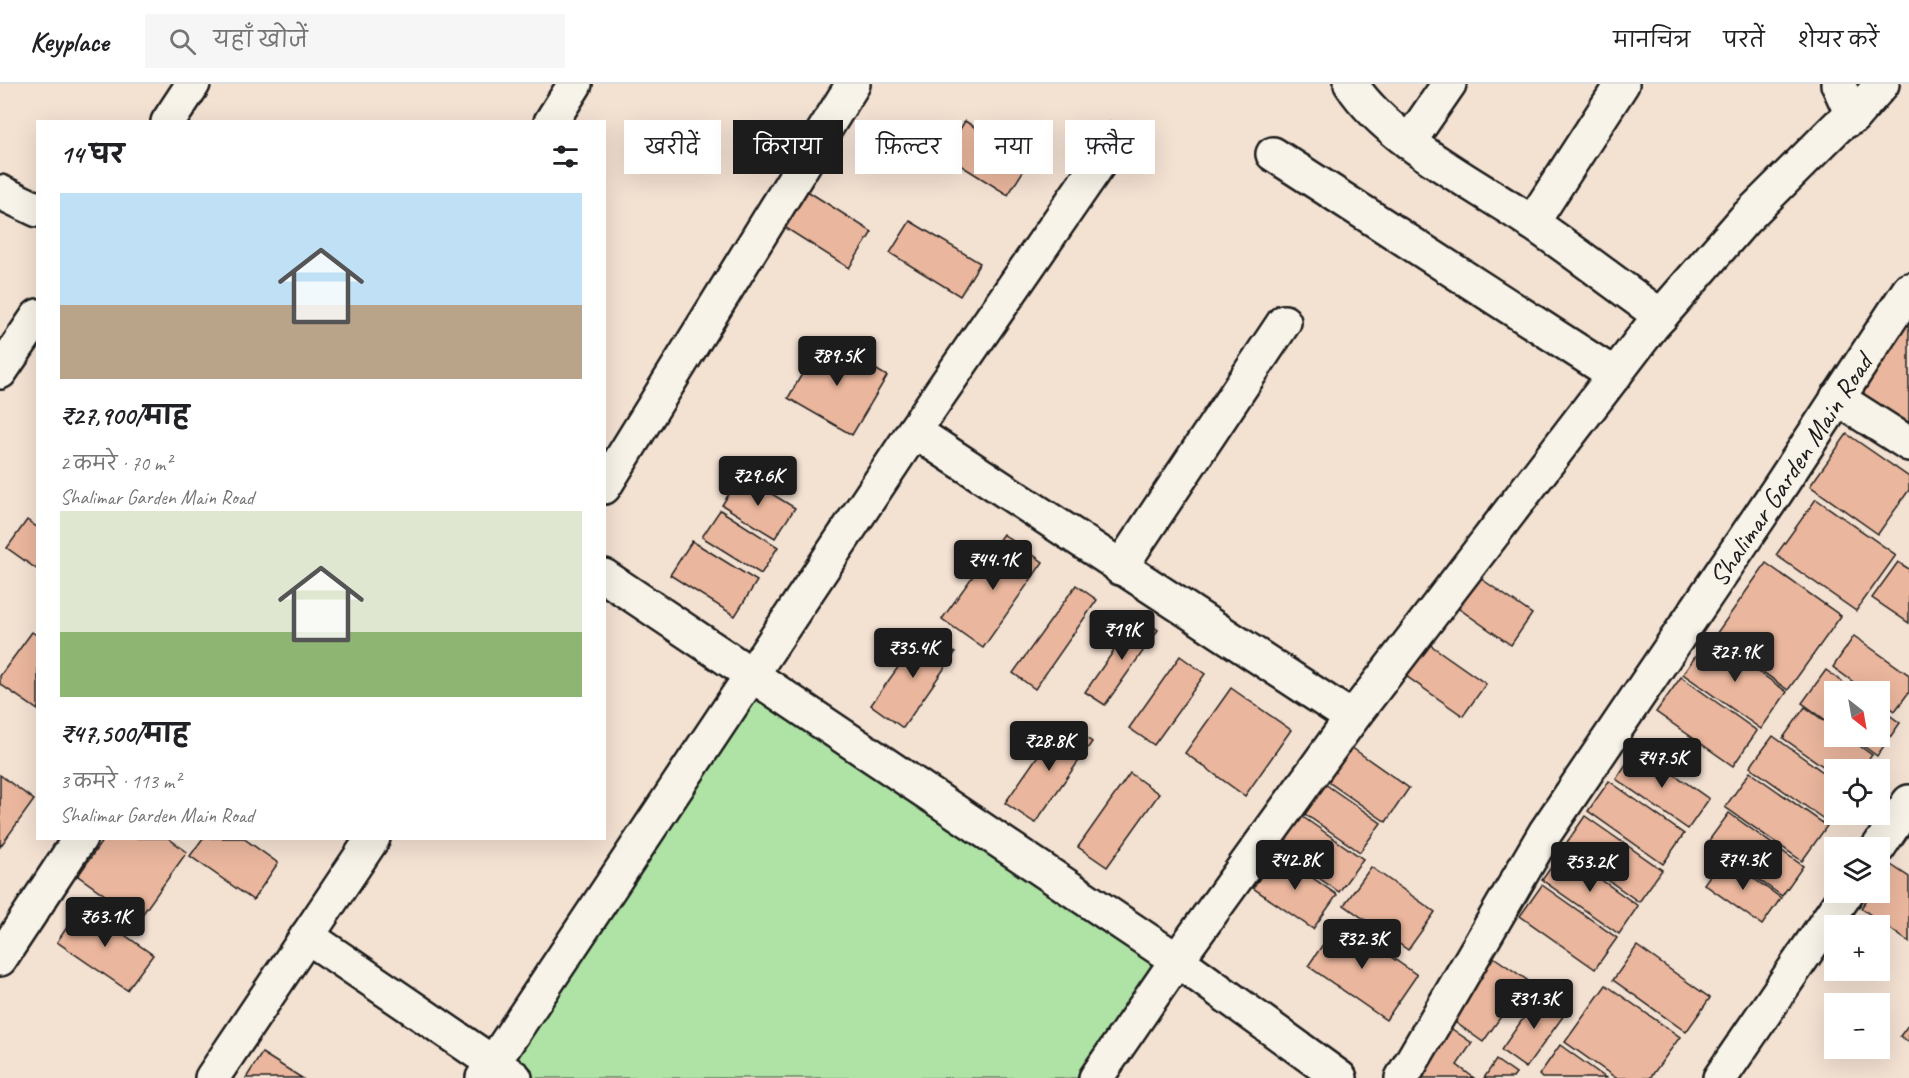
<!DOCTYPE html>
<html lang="hi">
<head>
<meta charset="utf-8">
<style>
  body { margin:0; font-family:Caveat,"Playpen Sans Deva",sans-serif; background:#f6f6f6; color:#202124; height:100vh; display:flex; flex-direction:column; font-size:22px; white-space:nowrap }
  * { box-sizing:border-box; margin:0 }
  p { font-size:20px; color:#757577 }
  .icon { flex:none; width:33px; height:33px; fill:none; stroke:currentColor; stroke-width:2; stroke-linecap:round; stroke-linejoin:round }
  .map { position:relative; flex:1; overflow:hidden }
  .sheet { position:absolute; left:36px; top:36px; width:570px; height:720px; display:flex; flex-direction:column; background:#fff; border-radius:0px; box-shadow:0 6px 24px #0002 }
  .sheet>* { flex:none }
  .guide { position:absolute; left:624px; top:36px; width:570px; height:54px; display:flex; gap:12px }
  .needle { width:39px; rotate:149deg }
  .buttons { position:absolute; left:1824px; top:597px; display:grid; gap:12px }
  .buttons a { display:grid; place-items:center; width:66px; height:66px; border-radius:0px; background:#fff; box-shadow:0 6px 24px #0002; font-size:30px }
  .price { position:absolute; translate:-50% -51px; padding:0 14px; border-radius:6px; background:#1c1c1c; color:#fff; font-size:20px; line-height:39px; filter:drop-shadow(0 2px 3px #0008) }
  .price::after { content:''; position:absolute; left:50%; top:36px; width:18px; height:14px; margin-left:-9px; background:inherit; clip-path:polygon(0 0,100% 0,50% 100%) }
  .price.selected { background:#222; color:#fff }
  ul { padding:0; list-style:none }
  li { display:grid; align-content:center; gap:12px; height:318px; padding:0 24px }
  li span { display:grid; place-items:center; height:186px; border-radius:0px; color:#555 }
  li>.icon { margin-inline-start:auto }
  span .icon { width:108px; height:108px; fill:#fffc; stroke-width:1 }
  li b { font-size:26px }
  h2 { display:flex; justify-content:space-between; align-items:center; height:72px; padding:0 24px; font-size:26px }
  .tag { padding:0 21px; border-radius:0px; background:#fff; box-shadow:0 6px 24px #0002; font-size:21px; line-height:54px }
  .tag.selected { background:#1c1c1c; color:#fff }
  header { display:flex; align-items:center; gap:36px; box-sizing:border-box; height:84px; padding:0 30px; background:#fff; border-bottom:2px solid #e0e0e0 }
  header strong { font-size:28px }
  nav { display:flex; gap:33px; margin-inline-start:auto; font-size:21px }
  .search { width:420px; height:54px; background:#f6f6f6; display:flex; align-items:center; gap:15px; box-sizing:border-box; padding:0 21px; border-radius:0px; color:#757577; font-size:22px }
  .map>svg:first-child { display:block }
  .green { fill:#aee3a5; stroke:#658060; stroke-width:1.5 }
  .building { fill:#eab69d; stroke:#1c1c1c; stroke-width:1.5 }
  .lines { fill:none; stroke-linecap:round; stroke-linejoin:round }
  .minor-casing { stroke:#1c1c1c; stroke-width:38 }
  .minor { stroke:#f7f3e8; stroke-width:33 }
  .labels { text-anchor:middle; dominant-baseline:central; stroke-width:4.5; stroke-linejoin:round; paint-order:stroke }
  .street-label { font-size:28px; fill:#1c1c1c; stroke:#f7f3e8 }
</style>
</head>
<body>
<header>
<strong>Keyplace</strong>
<div class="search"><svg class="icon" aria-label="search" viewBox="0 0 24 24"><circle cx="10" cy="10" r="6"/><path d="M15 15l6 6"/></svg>यहाँ खोजें</div>
<nav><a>मानचित्र</a><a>परतें</a><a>शेयर करें</a></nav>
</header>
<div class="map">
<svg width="1909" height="994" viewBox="0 0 1909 994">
  <rect width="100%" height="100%" fill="#f3e1d2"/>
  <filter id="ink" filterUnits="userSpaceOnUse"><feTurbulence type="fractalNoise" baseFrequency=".0167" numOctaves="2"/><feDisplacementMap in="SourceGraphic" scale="12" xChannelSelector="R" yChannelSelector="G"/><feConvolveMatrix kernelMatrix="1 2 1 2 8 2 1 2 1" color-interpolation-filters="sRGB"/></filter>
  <g filter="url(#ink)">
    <path class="green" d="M 752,590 L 1177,876 L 1096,994 L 515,994 L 493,979 Z"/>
    <g class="building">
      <path d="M 965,37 L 1029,78 L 1008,111 L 944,71 Z"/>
      <path d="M 801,103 L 872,148 L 849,184 L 778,139 Z"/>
      <path d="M 910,137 L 980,179 L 960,212 L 890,169 Z"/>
      <path d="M 1905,237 L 1909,240 L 1909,344 L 1859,317 Z"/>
      <path d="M 823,254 L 887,292 L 852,351 L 788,314 Z"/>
      <path d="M 1847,350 L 1909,393 L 1909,406 L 1878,450 L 1810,402 Z"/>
      <path d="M 741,391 L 795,424 L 775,454 L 722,421 Z"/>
      <path d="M 1816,415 L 1896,471 L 1856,527 L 1776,471 Z"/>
      <path d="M 720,426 L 778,463 L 761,490 L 702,453 Z"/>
      <path d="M 27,436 L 38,444 L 38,486 L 7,464 Z"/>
      <path d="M 1003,450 L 1043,478 L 983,564 L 942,535 Z"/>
      <path d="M 692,457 L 757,497 L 735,532 L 670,491 Z"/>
      <path d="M 1898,478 L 1909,485 L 1909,539 L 1872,514 Z"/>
      <path d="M 1766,479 L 1841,532 L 1788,606 L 1714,553 Z"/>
      <path d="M 1467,485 L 1532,530 L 1511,561 L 1445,515 Z"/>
      <path d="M 1076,501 L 1097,516 L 1035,605 L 1013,589 Z"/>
      <path d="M 1138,532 L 1158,546 L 1105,621 L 1085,608 Z"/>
      <path d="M 924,547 L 955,569 L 903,644 L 871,621 Z"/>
      <path d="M 32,548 L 38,552 L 38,626 L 0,600 L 0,592 Z"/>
      <path d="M 1854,552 L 1909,591 L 1909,608 L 1895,627 L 1880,616 L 1880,608 L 1867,608 L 1833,583 Z"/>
      <path d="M 1419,553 L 1486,600 L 1463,632 L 1396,585 Z"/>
      <path d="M 1709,553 L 1787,608 L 1761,645 L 1683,590 Z"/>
      <path d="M 1180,572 L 1205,590 L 1154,661 L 1129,644 Z"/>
      <path d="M 1826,586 L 1856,608 L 1834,608 L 1834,642 L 1802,619 Z"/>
      <path d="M 1681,593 L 1757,647 L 1733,682 L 1656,628 Z"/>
      <path d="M 1231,604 L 1291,646 L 1245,712 L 1185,669 Z"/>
      <path d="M 1805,623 L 1834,644 L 1834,652 L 1846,652 L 1872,671 L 1861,686 L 1834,686 L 1834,690 L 1783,654 Z"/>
      <path d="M 1880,624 L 1900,639 L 1877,672 L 1850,652 L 1880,652 Z"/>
      <path d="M 1062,637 L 1092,658 L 1035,739 L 1005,719 Z"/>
      <path d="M 1773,652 L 1834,696 L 1834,728 L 1828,738 L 1750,683 Z"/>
      <path d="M 1351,663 L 1409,704 L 1386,738 L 1327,697 Z"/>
      <path d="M 1637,664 L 1709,715 L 1688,745 L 1616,695 Z"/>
      <path d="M 1750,688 L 1827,742 L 1802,777 L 1725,723 Z"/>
      <path d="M 1130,689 L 1159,710 L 1107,783 L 1078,763 Z"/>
      <path d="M 0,691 L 34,716 L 0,763 Z"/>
      <path d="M 1609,697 L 1684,750 L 1663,780 L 1588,727 Z"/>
      <path d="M 1325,700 L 1381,739 L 1360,768 L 1305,730 Z"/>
      <path d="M 1729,729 L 1803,782 L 1782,812 L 1707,759 Z"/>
      <path d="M 1300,731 L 1363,775 L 1339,808 L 1276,764 Z"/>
      <path d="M 1585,732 L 1662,786 L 1639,818 L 1563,764 Z"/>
      <path d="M 104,754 L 168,754 L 187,768 L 139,835 L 78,792 Z"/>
      <path d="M 203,754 L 243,754 L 278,779 L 253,816 L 190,772 Z"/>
      <path d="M 1562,768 L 1638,822 L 1619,850 L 1542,796 Z"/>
      <path d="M 1277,769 L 1337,811 L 1313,845 L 1253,804 Z"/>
      <path d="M 1723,773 L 1781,814 L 1762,841 L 1704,800 Z"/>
      <path d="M 1891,781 L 1909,793 L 1909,858 L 1861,824 L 1872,808 L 1880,808 L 1880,797 Z"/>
      <path d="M 1371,783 L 1435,828 L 1408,866 L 1344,821 Z"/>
      <path d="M 1542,801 L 1617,854 L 1595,885 L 1520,832 Z"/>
      <path d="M 82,821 L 153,871 L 127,906 L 57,858 Z"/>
      <path d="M 1339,837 L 1417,891 L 1386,936 L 1308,882 Z"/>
      <path d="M 1637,862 L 1710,914 L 1686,948 L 1613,896 Z"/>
      <path d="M 1489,870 L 1527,896 L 1483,958 L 1445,931 Z"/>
      <path d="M 1606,901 L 1680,953 L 1650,994 L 1616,994 L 1565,958 Z"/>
      <path d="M 1541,909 L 1567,927 L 1526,984 L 1501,966 Z"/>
      <path d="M 1909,940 L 1909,958 L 1900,952 Z"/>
      <path d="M 1449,943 L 1472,959 L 1457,981 L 1474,994 L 1412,994 Z"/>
      <path d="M 1560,961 L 1606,994 L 1542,994 L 1539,991 Z"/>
      <path d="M 262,969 L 302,994 L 246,994 Z"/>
      <path d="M 1496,976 L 1516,990 L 1513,994 L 1484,994 Z"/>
    </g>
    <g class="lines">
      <g class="minor-casing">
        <g id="minor">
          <path d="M 1351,0 C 1388,57 1475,100 1531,138 C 1575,168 1617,201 1661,232"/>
          <path d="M 1838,0 L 1853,33"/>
          <path d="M 168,38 L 193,0"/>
          <path d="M 551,38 L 575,0"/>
          <path d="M 1409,58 L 1449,0"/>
          <path d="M 1273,70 L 1615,291"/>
          <path d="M 0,108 L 38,126"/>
          <path d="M 1532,139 L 1622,0"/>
          <path d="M 0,288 L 38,232"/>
          <path d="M 1837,314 L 1909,360"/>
          <path d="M 914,347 L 1352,634"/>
          <path d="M 604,403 L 853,0"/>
          <path d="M 1120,484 L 1284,238"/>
          <path d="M 604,492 L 1177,876 L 1340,994"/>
          <path d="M 1878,764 L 1909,718"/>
          <path d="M 307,852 L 515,994"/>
          <path d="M 0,875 L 80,754"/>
          <path d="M 212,994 L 373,754"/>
          <path d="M 483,994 L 914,347 L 1115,56"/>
          <path d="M 1096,994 L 1177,876 L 1352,634 L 1652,242 L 1744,136 L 1839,41 L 1853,33 L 1882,0"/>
          <path id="s1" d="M 1402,994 L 1545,749 L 1777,407 L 1909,206"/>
          <path d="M 1720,994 L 1847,808"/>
        </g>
      </g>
      <use href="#minor" class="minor"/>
    </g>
  </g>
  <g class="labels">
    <g class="street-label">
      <text stroke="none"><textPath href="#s1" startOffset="722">Shalimar Garden Main Road</textPath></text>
    </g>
  </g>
</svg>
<div class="buttons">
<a><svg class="needle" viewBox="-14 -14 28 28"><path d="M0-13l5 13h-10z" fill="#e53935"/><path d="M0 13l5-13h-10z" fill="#757577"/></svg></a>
<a><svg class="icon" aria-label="locate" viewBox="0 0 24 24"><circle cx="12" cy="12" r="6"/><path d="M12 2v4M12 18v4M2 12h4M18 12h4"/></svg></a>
<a><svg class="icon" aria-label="layers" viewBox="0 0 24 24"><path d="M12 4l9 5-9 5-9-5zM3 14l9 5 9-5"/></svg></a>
<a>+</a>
<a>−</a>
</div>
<b class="price" style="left:837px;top:303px">₹89.5K</b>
<b class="price" style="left:758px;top:423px">₹29.6K</b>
<b class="price" style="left:993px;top:507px">₹44.1K</b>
<b class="price" style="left:1122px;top:577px">₹19K</b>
<b class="price" style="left:913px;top:595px">₹35.4K</b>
<b class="price selected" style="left:1735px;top:599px">₹27.9K</b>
<b class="price" style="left:1049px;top:688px">₹28.8K</b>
<b class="price" style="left:1662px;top:705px">₹47.5K</b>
<b class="price" style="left:1295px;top:807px">₹42.8K</b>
<b class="price" style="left:1743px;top:807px">₹74.3K</b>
<b class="price" style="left:1590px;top:809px">₹53.2K</b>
<b class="price" style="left:105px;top:864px">₹63.1K</b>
<b class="price" style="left:1362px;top:886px">₹32.3K</b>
<b class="price" style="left:1534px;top:946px">₹31.3K</b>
<div class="guide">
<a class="tag">खरीदें</a>
<a class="tag selected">किराया</a>
<a class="tag">फ़िल्टर</a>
<a class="tag">नया</a>
<a class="tag">फ़्लैट</a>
</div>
<section class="sheet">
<h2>14 घर<svg class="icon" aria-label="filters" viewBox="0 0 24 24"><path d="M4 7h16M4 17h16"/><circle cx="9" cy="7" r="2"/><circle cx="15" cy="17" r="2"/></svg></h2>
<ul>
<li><span style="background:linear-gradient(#bfe0f5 60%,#b9a48a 0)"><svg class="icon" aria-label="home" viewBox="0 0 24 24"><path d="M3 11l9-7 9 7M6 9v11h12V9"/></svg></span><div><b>₹27,900/माह</b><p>2 कमरे · 70 m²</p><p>Shalimar Garden Main Road</p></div></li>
<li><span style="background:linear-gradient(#dfe7d0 65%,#8fb573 0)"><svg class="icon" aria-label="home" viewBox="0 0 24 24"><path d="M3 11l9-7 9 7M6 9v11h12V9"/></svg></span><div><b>₹47,500/माह</b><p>3 कमरे · 113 m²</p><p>Shalimar Garden Main Road</p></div></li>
</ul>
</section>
</div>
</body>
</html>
